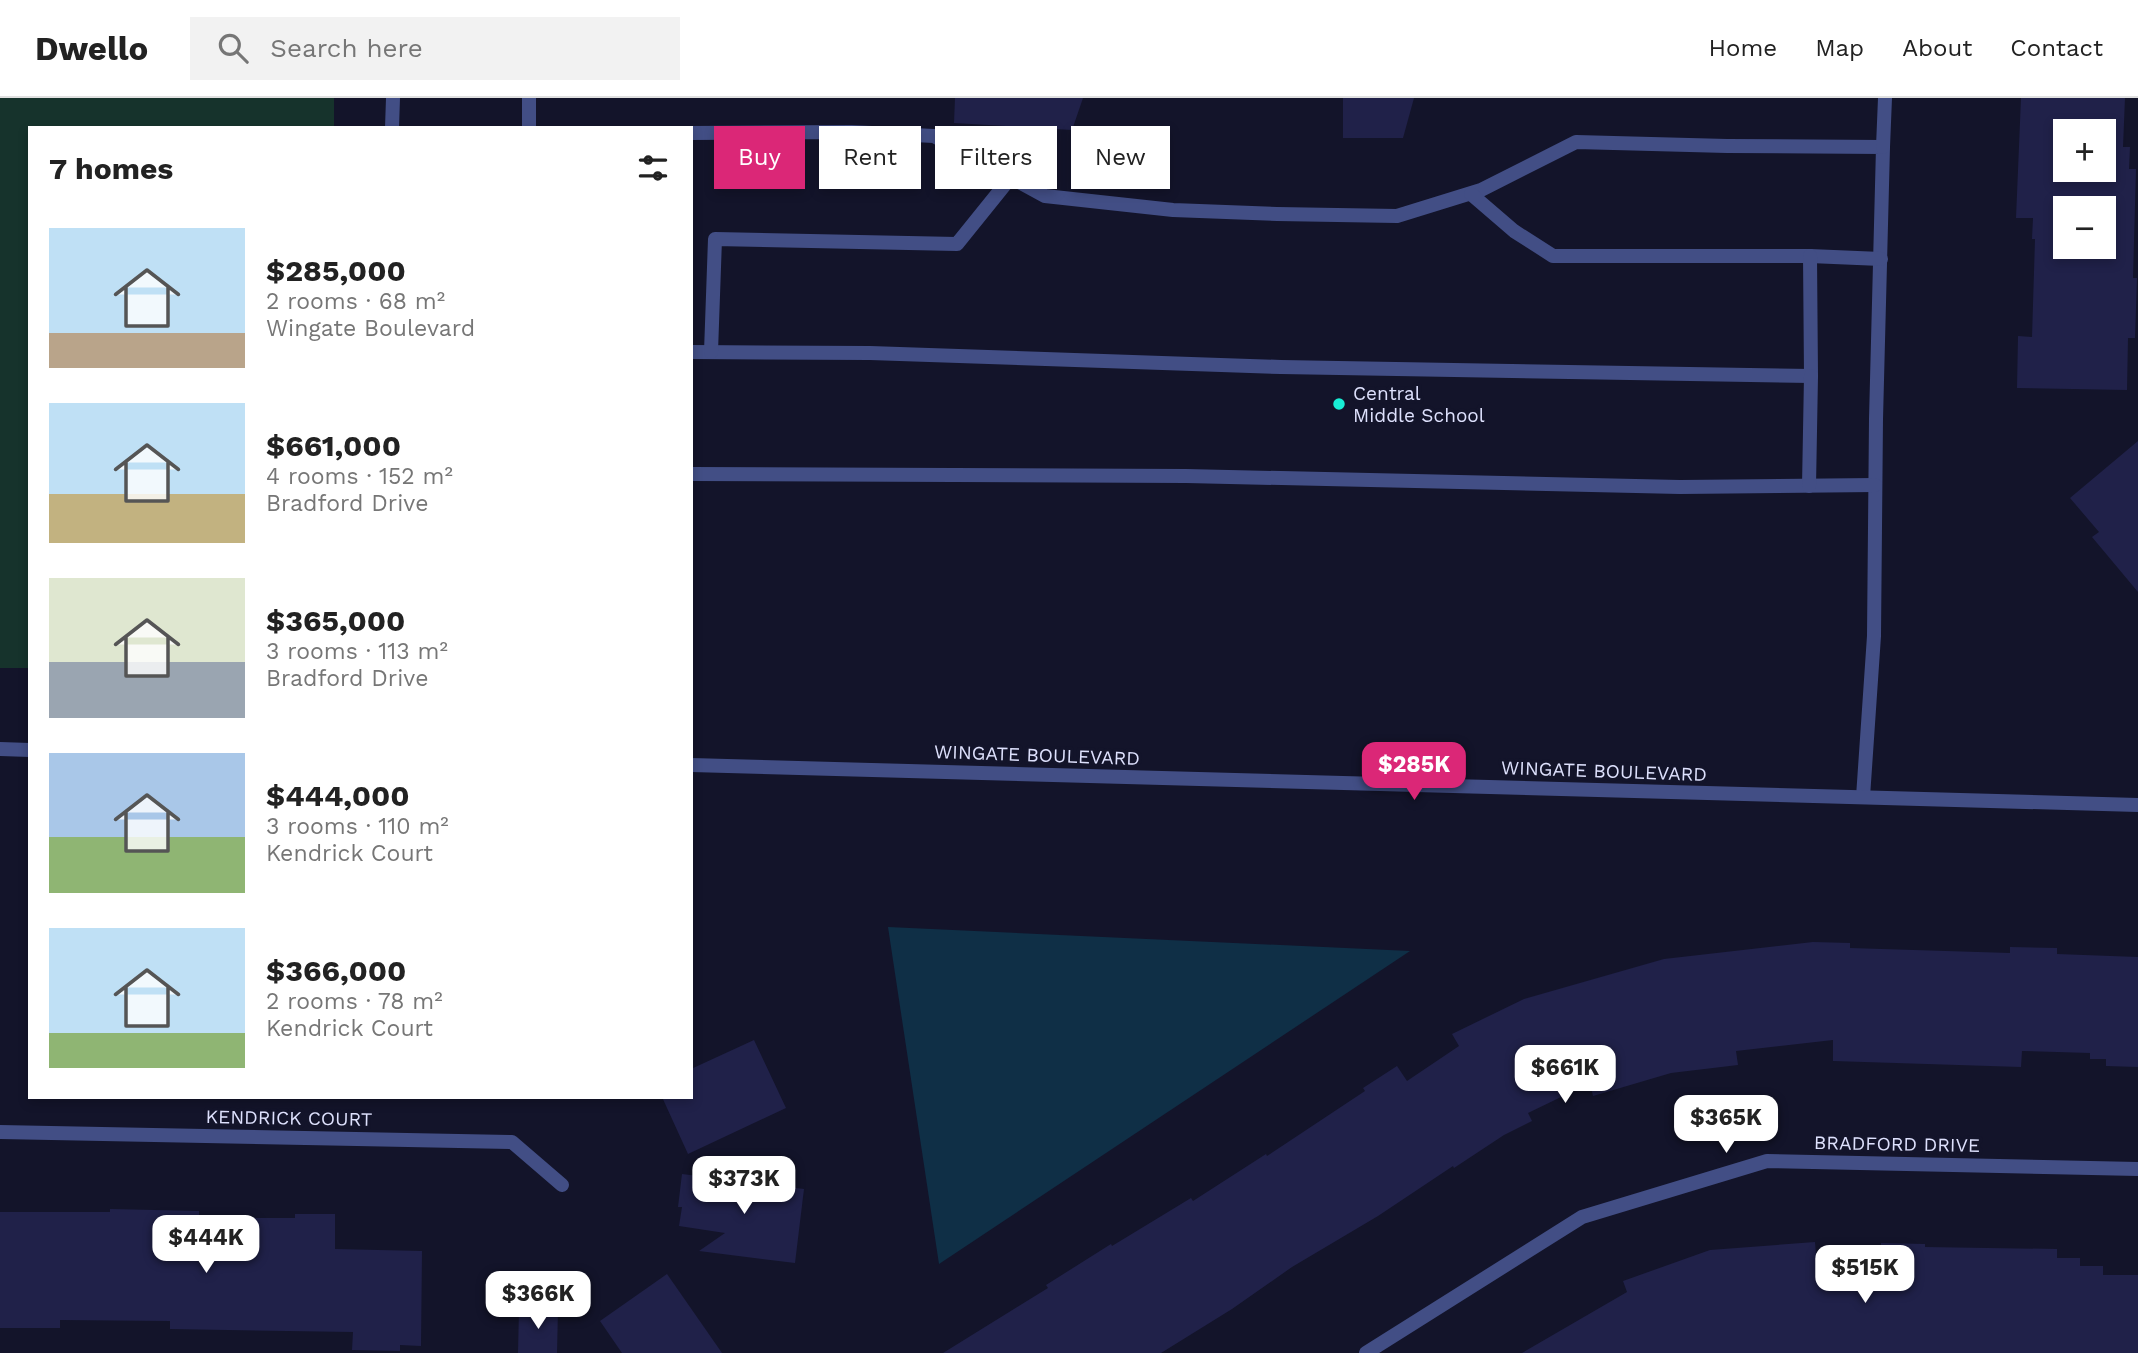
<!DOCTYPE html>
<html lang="en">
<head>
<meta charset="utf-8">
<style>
  body { margin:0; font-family:"Work Sans",sans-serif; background:#f2f2f2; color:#222; height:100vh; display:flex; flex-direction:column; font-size:26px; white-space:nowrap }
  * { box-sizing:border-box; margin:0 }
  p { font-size:23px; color:#767676 }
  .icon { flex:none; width:38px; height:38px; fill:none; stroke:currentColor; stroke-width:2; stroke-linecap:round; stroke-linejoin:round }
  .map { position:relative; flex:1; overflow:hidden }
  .details { position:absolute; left:28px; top:28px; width:665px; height:973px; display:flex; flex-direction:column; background:#fff; border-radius:0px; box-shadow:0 4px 10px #0003 }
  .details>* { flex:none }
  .top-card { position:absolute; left:714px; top:28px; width:665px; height:63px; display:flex; gap:14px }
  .buttons { position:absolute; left:2053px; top:21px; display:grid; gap:14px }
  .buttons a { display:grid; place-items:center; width:63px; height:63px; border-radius:0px; background:#fff; box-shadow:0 4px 10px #0003; font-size:35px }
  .price { position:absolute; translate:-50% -60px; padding:0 16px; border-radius:14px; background:#fff; color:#222; font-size:23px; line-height:46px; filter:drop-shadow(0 2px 4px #0008) }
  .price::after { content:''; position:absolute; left:50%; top:42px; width:21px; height:16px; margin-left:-10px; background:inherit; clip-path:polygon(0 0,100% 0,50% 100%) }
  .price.selected { background:#db2777; color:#fff }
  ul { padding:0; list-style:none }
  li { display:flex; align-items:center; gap:21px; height:175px; padding:0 21px }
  li span { display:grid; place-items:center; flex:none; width:196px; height:140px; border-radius:0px; color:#555 }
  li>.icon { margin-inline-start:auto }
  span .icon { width:84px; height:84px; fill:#fffc; stroke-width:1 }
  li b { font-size:30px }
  h2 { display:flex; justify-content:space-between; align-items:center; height:84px; padding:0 21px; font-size:30px }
  .tag { padding:0 24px; border-radius:0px; background:#fff; box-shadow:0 4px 10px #0003; font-size:24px; line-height:63px }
  .tag.selected { background:#db2777; color:#fff }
  header { display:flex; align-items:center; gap:42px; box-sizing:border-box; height:98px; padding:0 35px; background:#fff; border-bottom:2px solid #e0e0e0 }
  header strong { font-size:33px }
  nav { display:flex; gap:38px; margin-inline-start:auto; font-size:24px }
  .search { width:490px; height:63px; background:#f2f2f2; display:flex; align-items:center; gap:18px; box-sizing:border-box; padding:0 24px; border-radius:0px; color:#767676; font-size:26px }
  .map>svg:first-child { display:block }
  .green { fill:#16332c }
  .water { fill:#0f2f46 }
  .building { fill:#202149; fill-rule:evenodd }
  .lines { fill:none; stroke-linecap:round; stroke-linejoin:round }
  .service { stroke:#424e85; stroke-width:14 }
  .minor { stroke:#424e85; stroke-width:14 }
  .tertiary { stroke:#424e85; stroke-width:14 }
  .poi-dot { fill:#18eed5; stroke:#13142a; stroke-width:2.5 }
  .labels { text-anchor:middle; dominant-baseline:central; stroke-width:7; stroke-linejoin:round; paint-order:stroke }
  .poi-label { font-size:19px; fill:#dee1fd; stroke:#13142a; text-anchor:start }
  .street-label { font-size:19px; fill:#dee1fd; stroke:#13142a }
</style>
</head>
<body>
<header>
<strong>Dwello</strong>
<div class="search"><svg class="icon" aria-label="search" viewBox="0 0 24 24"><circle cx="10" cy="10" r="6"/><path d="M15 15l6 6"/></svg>Search here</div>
<nav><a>Home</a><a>Map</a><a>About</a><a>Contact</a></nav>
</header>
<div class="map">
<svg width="2138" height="1255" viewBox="0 0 2138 1255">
  <rect width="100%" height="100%" fill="#13142a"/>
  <path class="green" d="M 0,0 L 334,0 L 334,30 L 30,30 L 30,570 L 0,570 Z"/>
  <path class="water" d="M 888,829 L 1410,853 L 939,1166 Z"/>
  <g class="building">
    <path d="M 955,0 L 1083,0 L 1072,32 L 954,25 Z"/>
    <path d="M 1343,0 L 1414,0 L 1403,40 L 1343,40 Z"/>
    <path d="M 2021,0 L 2125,0 L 2123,49 L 2130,49 L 2129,71 L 2136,71 L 2133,180 L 2137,180 L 2135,240 L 2128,240 L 2127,292 L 2017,290 L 2018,238 L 2032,239 L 2035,141 L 2032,141 L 2033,120 L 2016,120 ZM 2065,33 L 2104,33 L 2104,72 L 2065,72 ZM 2065,110 L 2104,110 L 2104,149 L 2065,149 Z"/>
    <path d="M 2138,343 L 2138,494 L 2092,439 L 2099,434 L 2070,400 Z"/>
    <path d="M 1813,844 L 1850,845 L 1850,850 L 2010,855 L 2010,849 L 2057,850 L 2057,856 L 2138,859 L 2138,969 L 2106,968 L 2106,961 L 2090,961 L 2090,955 L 2022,953 L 2021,969 L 1833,963 L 1833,942 L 1736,953 L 1738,967 L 1671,975 L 1593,998 L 1590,985 L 1528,1015 L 1532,1023 L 1504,1037 L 1454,1070 L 1453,1068 L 1378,1118 L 1292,1169 L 1232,1211 L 1161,1255 L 943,1255 L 1048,1190 L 1046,1187 L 1111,1146 L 1112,1148 L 1191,1100 L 1193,1103 L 1266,1056 L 1267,1058 L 1365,993 L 1363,990 L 1397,968 L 1407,983 L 1459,948 L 1452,936 L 1524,901 L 1664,861 Z"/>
    <path d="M 754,942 L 786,1010 L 688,1056 L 662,999 L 691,999 L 691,971 Z"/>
    <path d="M 682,1076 L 804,1091 L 795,1165 L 699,1153 L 725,1135 L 679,1128 L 682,1109 L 678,1109 Z"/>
    <path d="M 110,1111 L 199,1113 L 199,1120 L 295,1120 L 295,1116 L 335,1116 L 335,1151 L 422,1153 L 421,1248 L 400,1247 L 400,1253 L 352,1252 L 353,1234 L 170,1231 L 170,1223 L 60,1222 L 60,1230 L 0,1230 L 0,1114 L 110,1114 Z"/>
    <path d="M 1815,1144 L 1817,1169 L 1881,1170 L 1881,1145 L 1925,1146 L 1925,1149 L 2057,1151 L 2057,1160 L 2080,1160 L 2080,1168 L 2103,1168 L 2103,1177 L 2138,1177 L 2138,1255 L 1522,1255 L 1627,1194 L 1623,1183 L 1710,1152 Z"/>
    <path d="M 667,1176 L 722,1255 L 622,1255 L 600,1223 Z"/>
    <path d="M 519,1211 L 558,1212 L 557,1255 L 518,1255 Z"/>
  </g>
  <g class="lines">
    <g class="service">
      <path d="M 392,30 L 393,0"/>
      <path d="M 529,30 L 529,0"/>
      <path d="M 691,35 L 851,34 L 934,38 L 1045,98 L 1173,112 L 1277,116 L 1397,118 L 1481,92 L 1576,44 L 1727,48 L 1883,49 L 1876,321 L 1874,538 L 1863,699"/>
      <path d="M 1883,49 L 1885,0"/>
      <path d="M 1471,96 L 1514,133 L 1553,158 L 1810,158 L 1881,161"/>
      <path d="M 691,254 L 870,255 L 1281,269 L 1811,278 L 1810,158"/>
      <path d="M 711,254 L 715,141 L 957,146 L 1011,79"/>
      <path d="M 691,376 L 1186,378 L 1680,389 L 1875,387"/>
      <path d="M 1809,388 L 1811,278"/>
    </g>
    <g class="minor">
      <path d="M 0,1034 L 512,1044 L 562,1087"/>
      <path d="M 1366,1255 L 1582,1119 L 1767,1063 L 2138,1071"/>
    </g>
    <g class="tertiary">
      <path d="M 0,651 L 30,652"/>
      <path d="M 691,667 L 2138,707"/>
    </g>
  </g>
  <circle class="poi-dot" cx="1339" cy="306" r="7"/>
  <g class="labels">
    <g class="poi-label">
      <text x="1353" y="295">Central<tspan x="1353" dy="22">Middle School</tspan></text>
    </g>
    <g class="street-label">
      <text transform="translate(1037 657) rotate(2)">WINGATE BOULEVARD</text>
      <text transform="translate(1604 673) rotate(2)">WINGATE BOULEVARD</text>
      <text transform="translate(289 1020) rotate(1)">KENDRICK COURT</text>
      <text transform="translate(1897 1046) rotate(1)">BRADFORD DRIVE</text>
    </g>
  </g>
</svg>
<div class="buttons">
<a>+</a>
<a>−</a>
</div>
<b class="price selected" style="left:1414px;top:704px">$285K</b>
<b class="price" style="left:1565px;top:1007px">$661K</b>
<b class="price" style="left:1726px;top:1057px">$365K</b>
<b class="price" style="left:744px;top:1118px">$373K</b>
<b class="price" style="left:206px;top:1177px">$444K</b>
<b class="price" style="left:1865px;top:1207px">$515K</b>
<b class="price" style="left:538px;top:1233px">$366K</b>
<div class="top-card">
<a class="tag selected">Buy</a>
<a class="tag">Rent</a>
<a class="tag">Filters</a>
<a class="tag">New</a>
</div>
<section class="details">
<h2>7 homes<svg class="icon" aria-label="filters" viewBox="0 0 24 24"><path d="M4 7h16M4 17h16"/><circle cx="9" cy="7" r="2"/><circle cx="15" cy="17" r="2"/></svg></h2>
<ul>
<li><span style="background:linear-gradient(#bfe0f5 75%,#b9a48a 0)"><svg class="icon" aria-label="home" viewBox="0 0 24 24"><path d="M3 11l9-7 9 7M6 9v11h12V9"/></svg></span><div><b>$285,000</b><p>2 rooms · 68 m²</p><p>Wingate Boulevard</p></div></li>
<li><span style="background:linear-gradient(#bfe0f5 65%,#c2b280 0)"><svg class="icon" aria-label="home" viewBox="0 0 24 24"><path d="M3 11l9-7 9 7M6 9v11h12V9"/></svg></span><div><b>$661,000</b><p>4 rooms · 152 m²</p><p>Bradford Drive</p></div></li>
<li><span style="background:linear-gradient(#dfe7d0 60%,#9aa5b1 0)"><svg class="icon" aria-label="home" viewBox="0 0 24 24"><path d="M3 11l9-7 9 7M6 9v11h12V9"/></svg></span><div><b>$365,000</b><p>3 rooms · 113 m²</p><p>Bradford Drive</p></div></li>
<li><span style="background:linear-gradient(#a9c7e8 60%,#8fb573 0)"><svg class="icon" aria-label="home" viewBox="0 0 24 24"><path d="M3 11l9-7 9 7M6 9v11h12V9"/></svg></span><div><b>$444,000</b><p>3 rooms · 110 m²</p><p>Kendrick Court</p></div></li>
<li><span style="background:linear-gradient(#bfe0f5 75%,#8fb573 0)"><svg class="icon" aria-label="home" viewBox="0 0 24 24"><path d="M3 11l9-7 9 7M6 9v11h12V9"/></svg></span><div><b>$366,000</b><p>2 rooms · 78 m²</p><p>Kendrick Court</p></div></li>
</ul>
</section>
</div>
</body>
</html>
